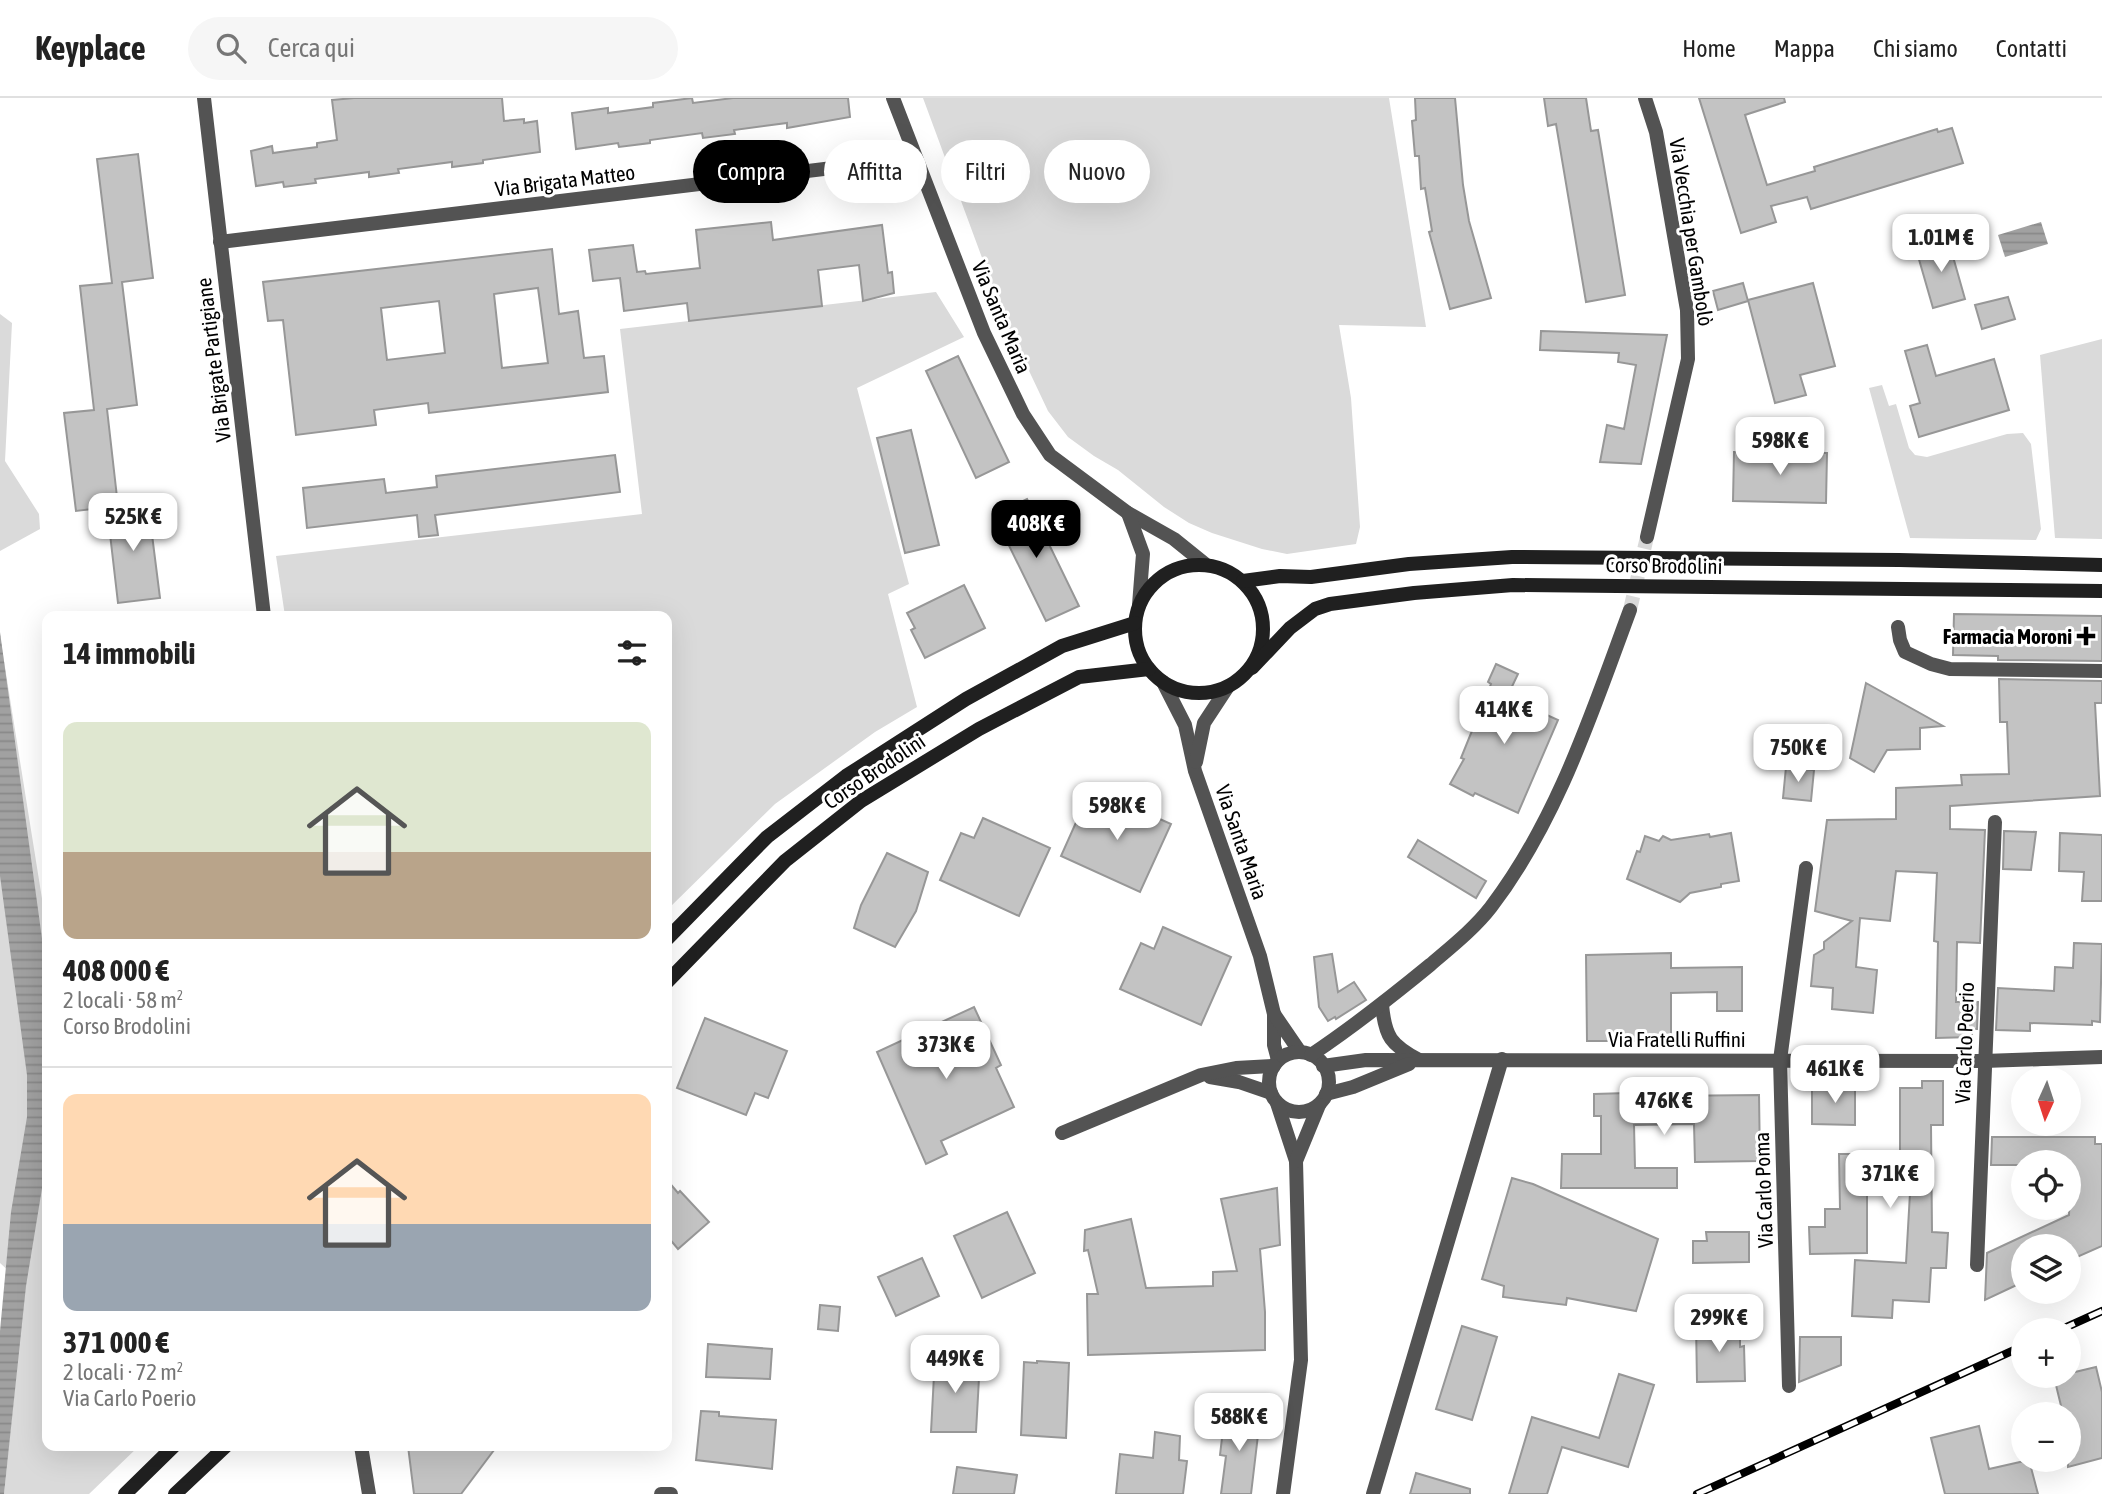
<!DOCTYPE html>
<html lang="it">
<head>
<meta charset="utf-8">
<style>
  body { margin:0; font-family:"Asap Condensed",sans-serif; background:#f6f6f6; color:#222; height:100vh; display:flex; flex-direction:column; font-size:26px; white-space:nowrap }
  * { box-sizing:border-box; margin:0 }
  p { font-size:23px; color:#767676 }
  .icon { flex:none; width:38px; height:38px; fill:none; stroke:currentColor; stroke-width:2; stroke-linecap:round; stroke-linejoin:round }
  .map { position:relative; flex:1; overflow:hidden }
  .side { position:absolute; left:42px; top:513px; width:630px; height:840px; display:flex; flex-direction:column; background:#fff; border-radius:14px; box-shadow:0 7px 28px #0002 }
  .side>* { flex:none }
  .guide { position:absolute; left:693px; top:42px; width:665px; height:63px; display:flex; gap:14px }
  .needle { width:46px; rotate:183deg }
  .buttons { position:absolute; left:2011px; top:968px; display:grid; gap:14px }
  .buttons a { display:grid; place-items:center; width:70px; height:70px; border-radius:50%; background:#fff; box-shadow:0 7px 28px #0002; font-size:35px }
  .price { position:absolute; translate:-50% -60px; padding:0 16px; border-radius:14px; background:#fff; color:#222; font-size:23px; line-height:46px; filter:drop-shadow(0 2px 4px #0008) }
  .price::after { content:''; position:absolute; left:50%; top:42px; width:21px; height:16px; margin-left:-10px; background:inherit; clip-path:polygon(0 0,100% 0,50% 100%) }
  .price.current { background:#000; color:#fff }
  ul { padding:0; list-style:none }
  li { display:grid; align-content:center; gap:14px; height:371px; padding:0 21px }
  li+li { border-top:2px solid #e0e0e0 }
  li span { display:grid; place-items:center; height:217px; border-radius:14px; color:#555 }
  li>.icon { margin-inline-start:auto }
  span .icon { width:126px; height:126px; fill:#fffc; stroke-width:1 }
  li b { font-size:30px }
  h2 { display:flex; justify-content:space-between; align-items:center; height:84px; padding:0 21px; font-size:30px }
  .tag { padding:0 24px; border-radius:32px; background:#fff; box-shadow:0 7px 28px #0002; font-size:24px; line-height:63px }
  .tag.current { background:#000; color:#fff }
  header { display:flex; align-items:center; gap:42px; box-sizing:border-box; height:98px; padding:0 35px; background:#fff; border-bottom:2px solid #e0e0e0 }
  header strong { font-size:33px }
  nav { display:flex; gap:38px; margin-inline-start:auto; font-size:24px }
  .search { width:490px; height:63px; background:#f6f6f6; display:flex; align-items:center; gap:18px; box-sizing:border-box; padding:0 24px; border-radius:38px; color:#767676; font-size:26px }
  .map>svg:first-child { display:block }
  .green { fill:#dadada }
  .water { fill:url(#water-rules) }
  .building { fill:#c3c3c3; stroke:#979797; stroke-width:2; fill-rule:evenodd }
  .lines { fill:none; stroke-linecap:round; stroke-linejoin:round }
  .street-tunnel { stroke:#d9d9d9; stroke-width:14; stroke-dasharray:14 7; stroke-linecap:butt }
  .street { stroke:#535353; stroke-width:14 }
  .secondary { stroke:#202020; stroke-width:14 }
  .rail-casing { stroke:#000; stroke-width:8 }
  .rail { stroke:#fff; stroke-width:5; stroke-dasharray:16; stroke-linecap:butt }
  .poi-dot { fill:#000; stroke:#fff; stroke-width:2.5 }
  .labels { text-anchor:middle; dominant-baseline:central; stroke-width:6; stroke-linejoin:round; paint-order:stroke }
  .street-label { font-size:21px; fill:#000; stroke:#fff }
  .poi-label { font-size:21px; font-weight:bold; fill:#000; stroke:#fff; text-anchor:end }
</style>
</head>
<body>
<header>
<strong>Keyplace</strong>
<div class="search"><svg class="icon" aria-label="search" viewBox="0 0 24 24"><circle cx="10" cy="10" r="6"/><path d="M15 15l6 6"/></svg>Cerca qui</div>
<nav><a>Home</a><a>Mappa</a><a>Chi siamo</a><a>Contatti</a></nav>
</header>
<div class="map">
<svg width="2102" height="1396" viewBox="0 0 2102 1396">
  <defs>
    <pattern id="water-rules" width="6" height="5" patternUnits="userSpaceOnUse" patternTransform="scale(1.75)"><rect width="6" height="5" fill="#a1a1a1"/><path d="M0 2.5h6" fill="none" stroke="#898989"/></pattern>
  </defs>
  <rect width="100%" height="100%" fill="#fff"/>
  <g class="green">
    <path d="M 923,0 L 1389,0 L 1426,229 L 1339,227 L 1351,300 L 1360,429 L 1356,446 L 1287,456 L 1262,451 L 1212,435 L 1189,425 L 1164,409 L 1118,372 L 1094,358 L 1068,339 L 1048,313 L 1005,222 Z"/>
    <path d="M 936,194 L 964,239 L 857,290 L 909,486 L 888,496 L 917,609 L 875,634 L 775,706 L 667,812 L 667,518 L 285,518 L 276,458 L 642,416 L 620,231 Z"/>
    <path d="M 0,216 L 12,225 L 5,363 L 39,416 L 40,431 L 0,453 Z"/>
    <path d="M 2102,241 L 2102,441 L 2055,440 L 2040,257 Z"/>
    <path d="M 1882,287 L 1889,308 L 1896,306 L 1909,350 L 1915,357 L 1927,359 L 2007,336 L 2023,335 L 2031,346 L 2041,431 L 2036,442 L 1910,440 L 1869,290 Z"/>
    <path d="M 0,538 L 47,832 L 47,920 L 45,929 L 47,939 L 47,1348 L 139,1348 L 89,1396 L 4,1396 L 25,1188 L 0,1165 Z"/>
  </g>
  <g class="water">
    <path d="M 2041,124 L 2048,146 L 2005,159 L 1998,137 Z"/>
    <path d="M 0,534 L 47,877 L 45,929 L 47,939 L 47,1060 L 26,1188 L 4,1396 L 0,1396 L 0,1233 L 11,1114 L 27,1019 L 27,977 L 0,778 Z"/>
  </g>
  <g class="building">
    <path d="M 354,0 L 502,0 L 504,23 L 524,21 L 524,25 L 537,23 L 540,54 L 483,62 L 483,65 L 452,69 L 452,64 L 398,71 L 399,75 L 369,79 L 369,74 L 315,81 L 316,85 L 284,89 L 283,84 L 256,88 L 251,53 L 272,48 L 273,55 L 294,52 L 317,49 L 317,45 L 337,42 L 332,2 Z"/>
    <path d="M 692,0 L 693,5 L 733,0 L 848,0 L 850,19 L 787,30 L 787,25 L 734,32 L 735,36 L 703,40 L 702,35 L 650,42 L 650,45 L 619,49 L 618,45 L 576,51 L 572,15 L 608,10 L 608,15 L 653,9 L 653,5 Z"/>
    <path d="M 1415,0 L 1455,0 L 1463,87 L 1469,123 L 1491,200 L 1450,211 L 1429,134 L 1432,133 L 1425,90 L 1421,91 L 1419,58 L 1415,58 L 1412,23 L 1416,22 Z"/>
    <path d="M 1544,0 L 1586,0 L 1591,33 L 1598,32 L 1625,197 L 1586,204 L 1556,26 L 1548,28 Z"/>
    <path d="M 1699,0 L 1784,0 L 1785,4 L 1745,17 L 1767,87 L 1815,73 L 1814,69 L 1937,31 L 1938,34 L 1952,30 L 1963,65 L 1811,111 L 1807,99 L 1771,108 L 1776,124 L 1741,135 Z"/>
    <path d="M 138,56 L 153,180 L 122,184 L 137,307 L 107,311 L 118,408 L 76,413 L 64,315 L 94,312 L 80,188 L 112,185 L 97,61 Z"/>
    <path d="M 771,124 L 773,142 L 882,127 L 888,175 L 892,174 L 894,195 L 863,203 L 859,167 L 818,172 L 822,208 L 689,223 L 687,205 L 624,213 L 620,180 L 593,183 L 589,152 L 633,147 L 637,174 L 645,173 L 646,176 L 700,170 L 696,132 Z"/>
    <path d="M 1948,141 L 1965,201 L 1933,210 L 1916,151 Z"/>
    <path d="M 552,151 L 559,216 L 578,213 L 584,260 L 604,258 L 608,294 L 429,315 L 428,305 L 374,312 L 376,327 L 296,337 L 283,222 L 268,223 L 263,184 ZM 538,190 L 548,265 L 502,270 L 494,196 ZM 439,203 L 445,255 L 387,262 L 381,210 Z"/>
    <path d="M 1743,185 L 1748,203 L 1718,212 L 1713,193 Z"/>
    <path d="M 1813,185 L 1835,268 L 1800,277 L 1806,297 L 1775,305 L 1748,202 Z"/>
    <path d="M 2008,199 L 2015,221 L 1982,231 L 1975,207 Z"/>
    <path d="M 1541,233 L 1667,237 L 1641,366 L 1600,364 L 1607,327 L 1624,331 L 1636,267 L 1618,264 L 1619,255 L 1540,252 Z"/>
    <path d="M 1927,247 L 1936,278 L 1994,261 L 2009,312 L 1919,339 L 1910,308 L 1920,305 L 1905,253 Z"/>
    <path d="M 958,258 L 1009,364 L 976,380 L 926,273 Z"/>
    <path d="M 911,332 L 939,447 L 905,455 L 877,340 Z"/>
    <path d="M 1734,354 L 1827,355 L 1826,405 L 1733,403 Z"/>
    <path d="M 615,357 L 620,394 L 435,417 L 438,437 L 419,439 L 417,417 L 307,430 L 303,390 L 384,381 L 386,395 L 437,389 L 436,378 Z"/>
    <path d="M 1027,401 L 1079,508 L 1046,523 L 994,417 Z"/>
    <path d="M 148,405 L 160,500 L 118,505 L 107,410 Z"/>
    <path d="M 964,487 L 985,530 L 925,560 L 911,532 L 915,530 L 907,515 Z"/>
    <path d="M 1954,516 L 2102,518 L 2102,563 L 1998,562 L 1998,558 L 1953,557 Z"/>
    <path d="M 1496,566 L 1518,576 L 1507,599 L 1558,622 L 1518,715 L 1475,695 L 1473,698 L 1450,686 L 1464,661 L 1461,660 L 1491,586 L 1488,584 Z"/>
    <path d="M 1999,581 L 2102,583 L 2102,605 L 2095,605 L 2100,698 L 1950,708 L 1950,731 L 1985,732 L 1980,845 L 1957,844 L 1956,904 L 1978,904 L 1977,931 L 1972,931 L 1972,939 L 1936,940 L 1938,844 L 1934,843 L 1937,775 L 1896,773 L 1890,823 L 1860,820 L 1856,869 L 1877,872 L 1873,915 L 1832,911 L 1833,890 L 1811,888 L 1814,857 L 1824,851 L 1824,844 L 1852,823 L 1815,813 L 1827,722 L 1896,721 L 1896,690 L 1962,687 L 1961,677 L 2009,676 L 2007,624 L 2000,624 Z"/>
    <path d="M 1866,585 L 1943,628 L 1920,630 L 1920,651 L 1887,652 L 1874,674 L 1850,660 Z"/>
    <path d="M 1786,669 L 1814,672 L 1811,703 L 1783,700 Z"/>
    <path d="M 1104,696 L 1171,726 L 1140,794 L 1061,758 L 1082,711 L 1094,716 Z"/>
    <path d="M 983,720 L 1050,750 L 1019,818 L 940,782 L 961,735 L 974,740 Z"/>
    <path d="M 2004,733 L 2036,734 L 2031,772 L 2003,771 Z"/>
    <path d="M 1731,735 L 1739,783 L 1721,786 L 1721,789 L 1690,795 L 1680,804 L 1627,781 L 1637,753 L 1640,754 L 1645,738 L 1659,743 L 1663,738 L 1671,742 L 1709,736 L 1710,739 Z"/>
    <path d="M 2060,735 L 2102,737 L 2102,803 L 2082,803 L 2084,774 L 2059,773 Z"/>
    <path d="M 1418,742 L 1486,783 L 1476,800 L 1408,759 Z"/>
    <path d="M 887,755 L 928,774 L 916,813 L 895,849 L 854,830 L 861,807 Z"/>
    <path d="M 1163,829 L 1231,859 L 1201,927 L 1120,891 L 1141,845 L 1154,851 Z"/>
    <path d="M 2074,845 L 2102,846 L 2100,924 L 2092,923 L 2092,927 L 2030,925 L 2030,933 L 1996,932 L 1998,890 L 2054,893 L 2055,869 L 2073,870 Z"/>
    <path d="M 1671,855 L 1671,870 L 1742,869 L 1742,913 L 1717,913 L 1717,894 L 1671,895 L 1671,943 L 1587,943 L 1586,857 Z"/>
    <path d="M 1332,856 L 1338,894 L 1354,884 L 1366,902 L 1336,921 L 1335,919 L 1328,923 L 1319,909 L 1314,859 Z"/>
    <path d="M 974,909 L 1001,967 L 996,970 L 1014,1009 L 941,1043 L 947,1056 L 926,1066 L 877,954 Z"/>
    <path d="M 705,920 L 787,953 L 768,1000 L 755,995 L 746,1017 L 677,990 Z"/>
    <path d="M 1922,983 L 1943,983 L 1943,1027 L 1931,1027 L 1932,1134 L 1948,1135 L 1946,1170 L 1931,1170 L 1929,1204 L 1893,1202 L 1892,1220 L 1852,1218 L 1855,1162 L 1906,1165 L 1910,1095 L 1867,1095 L 1867,1155 L 1810,1156 L 1809,1129 L 1825,1129 L 1825,1111 L 1840,1111 L 1839,1056 L 1900,1056 L 1900,990 L 1922,990 Z"/>
    <path d="M 1833,984 L 1855,984 L 1855,1027 L 1812,1026 L 1812,992 L 1833,991 Z"/>
    <path d="M 1662,994 L 1662,998 L 1759,997 L 1760,1063 L 1695,1064 L 1694,1026 L 1634,1027 L 1635,1070 L 1677,1070 L 1677,1090 L 1561,1090 L 1562,1056 L 1601,1056 L 1601,1018 L 1594,1018 L 1594,996 Z"/>
    <path d="M 1992,1039 L 2095,1039 L 2095,1046 L 2102,1046 L 2102,1148 L 2068,1163 L 2068,1148 L 2023,1148 L 2023,1184 L 1985,1202 L 1987,1155 L 2069,1117 L 2071,1067 L 2068,1067 L 2068,1064 L 2023,1064 L 2023,1067 L 1991,1067 Z"/>
    <path d="M 1512,1080 L 1533,1086 L 1658,1141 L 1636,1213 L 1567,1200 L 1566,1207 L 1503,1199 L 1504,1188 L 1482,1181 Z"/>
    <path d="M 667,1082 L 678,1095 L 680,1093 L 709,1124 L 678,1151 L 667,1138 Z"/>
    <path d="M 1277,1090 L 1280,1147 L 1260,1151 L 1265,1214 L 1265,1252 L 1088,1257 L 1087,1196 L 1098,1196 L 1088,1152 L 1084,1153 L 1085,1132 L 1131,1121 L 1146,1190 L 1213,1188 L 1213,1174 L 1237,1173 L 1221,1101 Z"/>
    <path d="M 1007,1114 L 1035,1175 L 982,1200 L 954,1138 Z"/>
    <path d="M 1706,1134 L 1749,1134 L 1749,1164 L 1693,1165 L 1693,1143 L 1707,1143 Z"/>
    <path d="M 922,1160 L 939,1198 L 896,1218 L 878,1179 Z"/>
    <path d="M 820,1207 L 840,1209 L 838,1233 L 818,1231 Z"/>
    <path d="M 1725,1225 L 1725,1231 L 1740,1230 L 1740,1249 L 1744,1248 L 1745,1283 L 1697,1284 L 1696,1226 Z"/>
    <path d="M 1462,1228 L 1497,1239 L 1472,1322 L 1436,1311 Z"/>
    <path d="M 1800,1239 L 1841,1239 L 1841,1267 L 1799,1284 Z"/>
    <path d="M 708,1246 L 772,1251 L 770,1281 L 706,1279 Z"/>
    <path d="M 935,1258 L 980,1262 L 976,1334 L 931,1334 Z"/>
    <path d="M 1037,1263 L 1069,1265 L 1066,1340 L 1021,1337 L 1024,1264 L 1037,1265 Z"/>
    <path d="M 2096,1269 L 2102,1294 L 2102,1360 L 2068,1369 L 2068,1316 L 2063,1316 L 2054,1279 Z"/>
    <path d="M 1619,1276 L 1654,1287 L 1628,1369 L 1562,1349 L 1547,1396 L 1509,1396 L 1532,1319 L 1599,1340 Z"/>
    <path d="M 701,1313 L 719,1314 L 719,1318 L 776,1322 L 772,1371 L 696,1362 Z"/>
    <path d="M 1225,1315 L 1260,1320 L 1251,1396 L 1221,1396 L 1226,1358 L 1220,1357 Z"/>
    <path d="M 1979,1328 L 1989,1371 L 2029,1362 L 2038,1396 L 1945,1396 L 1931,1340 Z"/>
    <path d="M 1155,1334 L 1180,1338 L 1179,1362 L 1187,1363 L 1183,1396 L 1116,1396 L 1120,1356 L 1153,1360 Z"/>
    <path d="M 408,1348 L 497,1348 L 461,1396 L 414,1396 Z"/>
    <path d="M 957,1369 L 1017,1377 L 1014,1396 L 953,1396 Z"/>
    <path d="M 1416,1375 L 1470,1391 L 1470,1396 L 1410,1396 Z"/>
  </g>
  <g class="lines">
    <path class="street-tunnel" d="M 1630,512 L 1647,439"/>
    <g class="street">
      <path d="M 204,0 L 264,518"/>
      <path d="M 893,0 L 984,235 L 1023,316 L 1050,357 L 1128,415 L 1174,441 L 1205,466"/>
      <path d="M 1645,0 L 1656,34 L 1687,212 L 1688,261 L 1647,439"/>
      <path d="M 220,144 L 915,60"/>
      <path d="M 1128,415 L 1143,456 L 1139,507"/>
      <path d="M 1898,529 L 1900,542 L 1905,554 L 1931,566 L 1950,571 L 2102,573"/>
      <path d="M 1163,584 L 1185,627 L 1195,673 L 1260,858 L 1274,916 L 1274,947 L 1278,962"/>
      <path d="M 1196,664 L 1204,625 L 1227,590"/>
      <path d="M 1382,907 C 1385,939 1391,947 1419,962"/>
      <path d="M 1274,916 L 1300,954"/>
      <circle cx="1299" cy="984" r="30"/>
      <path d="M 1311,957 C 1353,929 1391,899 1430,867 C 1451,849 1474,831 1491,809 C 1558,721 1592,614 1630,512"/>
      <path d="M 1323,968 L 1366,962 L 1984,963 L 2102,959"/>
      <path d="M 1210,979 L 1239,984 L 1271,995"/>
      <path d="M 1326,996 L 1353,989 L 1409,966"/>
      <path d="M 1277,1005 L 1296,1063 L 1301,1262 L 1283,1396"/>
      <path d="M 1062,1035 L 1201,977 L 1236,970 L 1274,968"/>
      <path d="M 1296,1063 L 1319,1007"/>
      <path d="M 1977,1167 L 1995,724"/>
      <path d="M 1789,1288 L 1780,962 L 1806,770"/>
      <path d="M 361,1348 L 369,1396"/>
      <path d="M 661,1396 L 671,1396"/>
      <path d="M 1373,1396 L 1502,961"/>
    </g>
    <g class="secondary">
      <circle cx="1199" cy="531" r="64"/>
      <path d="M 1243,483 L 1280,478 L 1311,479 L 1409,466 L 1512,459 L 1899,462 L 2102,467"/>
      <path d="M 1252,570 L 1290,530 L 1315,511 L 1330,506 L 1414,495 L 1513,487 L 2102,493"/>
      <path d="M 667,841 L 767,739 L 846,678 L 966,601 L 1062,548 L 1135,525"/>
      <path d="M 667,884 L 785,763 L 861,703 L 979,631 L 1079,579 L 1149,571"/>
      <path d="M 125,1396 L 174,1348"/>
      <path d="M 175,1396 L 226,1348"/>
    </g>
    <g class="rail-casing">
      <g id="rail">
        <path d="M 2060,1232 L 2102,1213"/>
        <path d="M 1697,1396 L 2023,1248"/>
      </g>
    </g>
    <use href="#rail" class="rail"/>
  </g>
  <path class="poi-dot" d="M2082.5 527.5h7v7h7v7h-7v7h-7v-7h-7v-7h7z"/>
  <g class="labels">
    <g class="street-label">
      <text transform="translate(565 82) rotate(-7)">Via Brigata Matteo</text>
      <text transform="translate(1692 134) rotate(81)">Via Vecchia per Gambolò</text>
      <text transform="translate(1002 219) rotate(67)">Via Santa Maria</text>
      <text transform="translate(213 262) rotate(-97)">Via Brigate Partigiane</text>
      <text transform="translate(1664 467) rotate(1)">Corso Brodolini</text>
      <text transform="translate(874 673) rotate(-34)">Corso Brodolini</text>
      <text transform="translate(1242 744) rotate(71)">Via Santa Maria</text>
      <text x="1677" y="941">Via Fratelli Ruffini</text>
      <text transform="translate(1964 945) rotate(-88)">Via Carlo Poerio</text>
      <text transform="translate(1763 1092) rotate(-92)">Via Carlo Poma</text>
    </g>
    <g class="poi-label">
      <text x="2072" y="538">Farmacia Moroni</text>
    </g>
  </g>
</svg>
<div class="buttons">
<a><svg class="needle" viewBox="-14 -14 28 28"><path d="M0-13l5 13h-10z" fill="#e53935"/><path d="M0 13l5-13h-10z" fill="#767676"/></svg></a>
<a><svg class="icon" aria-label="locate" viewBox="0 0 24 24"><circle cx="12" cy="12" r="6"/><path d="M12 2v4M12 18v4M2 12h4M18 12h4"/></svg></a>
<a><svg class="icon" aria-label="layers" viewBox="0 0 24 24"><path d="M12 4l9 5-9 5-9-5zM3 14l9 5 9-5"/></svg></a>
<a>+</a>
<a>−</a>
</div>
<b class="price" style="left:1941px;top:176px">1.01M €</b>
<b class="price" style="left:1780px;top:379px">598K €</b>
<b class="price" style="left:133px;top:455px">525K €</b>
<b class="price current" style="left:1036px;top:462px">408K €</b>
<b class="price" style="left:1504px;top:648px">414K €</b>
<b class="price" style="left:1798px;top:686px">750K €</b>
<b class="price" style="left:1117px;top:744px">598K €</b>
<b class="price" style="left:946px;top:983px">373K €</b>
<b class="price" style="left:1835px;top:1007px">461K €</b>
<b class="price" style="left:1664px;top:1039px">476K €</b>
<b class="price" style="left:1890px;top:1112px">371K €</b>
<b class="price" style="left:1719px;top:1256px">299K €</b>
<b class="price" style="left:955px;top:1297px">449K €</b>
<b class="price" style="left:1239px;top:1355px">588K €</b>
<div class="guide">
<a class="tag current">Compra</a>
<a class="tag">Affitta</a>
<a class="tag">Filtri</a>
<a class="tag">Nuovo</a>
</div>
<section class="side">
<h2>14 immobili<svg class="icon" aria-label="filters" viewBox="0 0 24 24"><path d="M4 7h16M4 17h16"/><circle cx="9" cy="7" r="2"/><circle cx="15" cy="17" r="2"/></svg></h2>
<ul>
<li><span style="background:linear-gradient(#dfe7d0 60%,#b9a48a 0)"><svg class="icon" aria-label="home" viewBox="0 0 24 24"><path d="M3 11l9-7 9 7M6 9v11h12V9"/></svg></span><div><b>408 000 €</b><p>2 locali · 58 m²</p><p>Corso Brodolini</p></div></li>
<li><span style="background:linear-gradient(#ffd9b3 60%,#9aa5b1 0)"><svg class="icon" aria-label="home" viewBox="0 0 24 24"><path d="M3 11l9-7 9 7M6 9v11h12V9"/></svg></span><div><b>371 000 €</b><p>2 locali · 72 m²</p><p>Via Carlo Poerio</p></div></li>
</ul>
</section>
</div>
</body>
</html>
